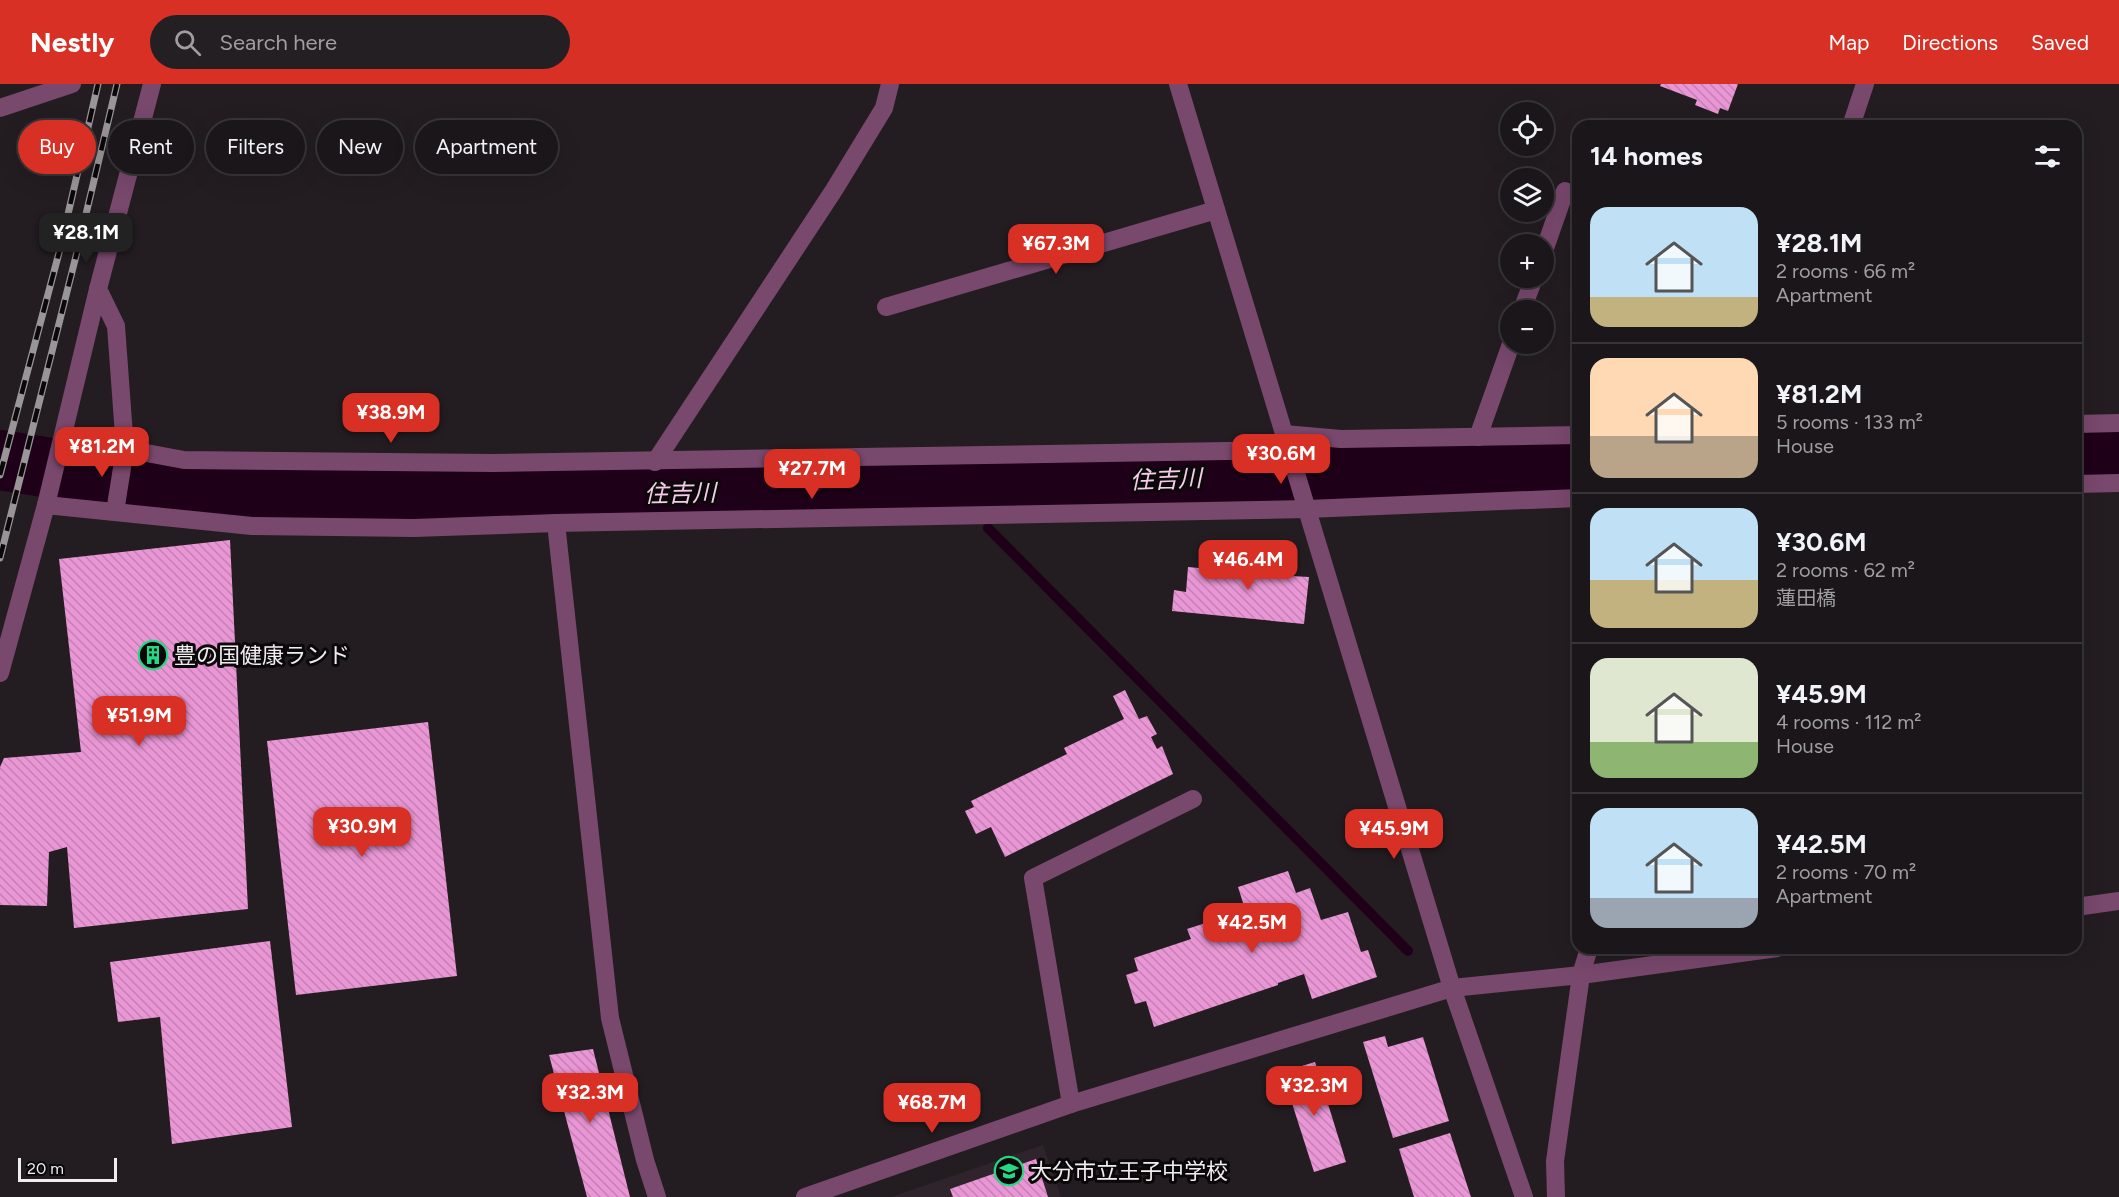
<!DOCTYPE html>
<html lang="en">
<head>
<meta charset="utf-8">
<style>
  body { margin:0; font-family:Figtree,"Noto Sans JP",sans-serif; background:#231f22; color:#f1f3f6; height:100vh; display:flex; flex-direction:column; font-size:22px; white-space:nowrap }
  * { box-sizing:border-box; margin:0 }
  p { font-size:20px; color:#9f9fa2 }
  .icon { flex:none; width:33px; height:33px; fill:none; stroke:currentColor; stroke-width:2; stroke-linecap:round; stroke-linejoin:round }
  .map { position:relative; flex:1; overflow:hidden }
  .drawer { position:absolute; left:1572px; top:36px; width:510px; height:834px; display:flex; flex-direction:column; background:#1a1619; border-radius:18px; box-shadow:0 6px 24px #0002,0 0 0 2px #383538 }
  .drawer>* { flex:none }
  .guide { position:absolute; left:18px; top:36px; width:570px; height:54px; display:flex; gap:12px }
  .fabs { position:absolute; left:1500px; top:18px; display:grid; gap:12px }
  .fabs a { display:grid; place-items:center; width:54px; height:54px; border-radius:50%; background:#1a1619; box-shadow:0 6px 24px #0002,0 0 0 2px #383538; font-size:30px }
  .scale { position:absolute; left:18px; bottom:15px; width:99px; box-sizing:border-box; padding-left:6px; border:3px solid #f0ecef; border-top:0; font-size:16px; line-height:21px; white-space:nowrap; color:#f0ecef; -webkit-text-stroke:4px #0b080a; paint-order:stroke }
  .price { position:absolute; translate:-50% -51px; padding:0 14px; border-radius:12px; background:#d93025; color:#fff; font-size:20px; line-height:39px; filter:drop-shadow(0 2px 3px #0008) }
  .price::after { content:''; position:absolute; left:50%; top:36px; width:18px; height:14px; margin-left:-9px; background:inherit; clip-path:polygon(0 0,100% 0,50% 100%) }
  .price.selected { background:#222; color:#fff }
  ul { padding:0; list-style:none }
  li { display:flex; align-items:center; gap:18px; height:150px; padding:0 18px }
  li+li { border-top:2px solid #383538 }
  li span { display:grid; place-items:center; flex:none; width:168px; height:120px; border-radius:18px; color:#555 }
  li>.icon { margin-inline-start:auto }
  span .icon { width:72px; height:72px; fill:#fffc; stroke-width:1 }
  li b { font-size:26px }
  h2 { display:flex; justify-content:space-between; align-items:center; height:72px; padding:0 18px; font-size:26px }
  .tag { padding:0 21px; border-radius:27px; background:#1a1619; box-shadow:0 6px 24px #0002,0 0 0 2px #383538; font-size:21px; line-height:54px }
  .tag.selected { background:#d93025; color:#fff }
  header { display:flex; align-items:center; gap:36px; box-sizing:border-box; height:84px; padding:0 30px; background:#d93025; color:#fff }
  header strong { font-size:28px }
  nav { display:flex; gap:33px; margin-inline-start:auto; font-size:21px }
  .search { width:420px; height:54px; background:#231f22; display:flex; align-items:center; gap:15px; box-sizing:border-box; padding:0 21px; border-radius:33px; color:#9f9fa2; font-size:22px }
  .map>svg:first-child { display:block }
  .built { fill:#2f242c }
  .lines { fill:none; stroke-linecap:round; stroke-linejoin:round }
  .stream { stroke:#1f0019; stroke-width:10 }
  .river { stroke:#1f0019; stroke-width:60 }
  .building { fill:url(#building-back-hatch) }
  .minor { stroke:#79486d; stroke-width:18 }
  .rail-casing { stroke:#9a9598; stroke-width:7 }
  .rail { stroke:#0b080a; stroke-width:4.5; stroke-dasharray:14; stroke-linecap:butt }
  .labels { text-anchor:middle; dominant-baseline:central; stroke-width:6; stroke-linejoin:round; paint-order:stroke }
  .poi-label { font-size:22px; fill:#f0ecef; stroke:#0b080a; text-anchor:start }
  .water-label { font-size:24px; font-style:italic; fill:#f7cceb; stroke:#0b080a }
</style>
</head>
<body>
<header>
<strong>Nestly</strong>
<div class="search"><svg class="icon" aria-label="search" viewBox="0 0 24 24"><circle cx="10" cy="10" r="6"/><path d="M15 15l6 6"/></svg>Search here</div>
<nav><a>Map</a><a>Directions</a><a>Saved</a></nav>
</header>
<div class="map">
<svg width="2119" height="1113" viewBox="0 0 2119 1113">
  <defs>
    <pattern id="building-back-hatch" width="6" height="6" patternUnits="userSpaceOnUse" patternTransform="scale(1.5)"><rect width="6" height="6" fill="#ea95d5"/><path d="M-1 5l2 2M0 0l6 6M5-1l2 2" fill="none" stroke="#c282b2"/></pattern>
  </defs>
  <rect width="100%" height="100%" fill="#231d21"/>
  <path class="built" d="M 1043,1061 L 1061,1113 L 891,1113 Z"/>
  <g class="lines">
    <g class="stream">
      <path d="M 944,400 L 955,411"/>
      <path d="M 988,444 L 1408,867"/>
    </g>
    <g class="river">
      <path d="M 2076,366 L 2119,364"/>
      <path d="M 0,376 L 170,403 L 364,416 L 891,404 L 944,400 L 1578,381"/>
    </g>
  </g>
  <g class="building">
    <path d="M 1661,0 L 1738,0 L 1728,27 L 1720,24 L 1718,30 L 1695,21 L 1697,16 L 1660,2 Z"/>
    <path d="M 230,456 L 248,825 L 74,844 L 67,763 L 49,768 L 47,822 L 0,821 L 0,683 L 4,674 L 81,668 L 59,475 Z"/>
    <path d="M 1267,461 L 1295,464 L 1292,492 L 1309,493 L 1304,540 L 1172,527 L 1174,506 L 1186,508 L 1188,483 L 1264,490 Z"/>
    <path d="M 1125,606 L 1139,635 L 1147,632 L 1157,650 L 1151,653 L 1157,665 L 1162,662 L 1173,690 L 1005,773 L 991,743 L 976,750 L 965,727 L 974,723 L 971,717 L 1067,670 L 1064,664 L 1124,635 L 1113,612 Z"/>
    <path d="M 428,638 L 457,892 L 296,911 L 267,657 Z"/>
    <path d="M 1288,787 L 1296,809 L 1310,804 L 1321,836 L 1348,828 L 1361,868 L 1368,866 L 1377,893 L 1312,915 L 1304,890 L 1278,899 L 1278,901 L 1154,943 L 1146,917 L 1135,920 L 1126,891 L 1138,887 L 1134,874 L 1191,855 L 1187,845 L 1218,835 L 1217,831 L 1244,822 L 1238,803 Z"/>
    <path d="M 270,857 L 292,1043 L 172,1060 L 160,933 L 118,938 L 110,878 Z"/>
    <path d="M 1385,952 L 1388,963 L 1423,953 L 1449,1037 L 1393,1054 L 1363,958 Z"/>
    <path d="M 593,965 L 630,1113 L 587,1113 L 549,971 Z"/>
    <path d="M 1315,978 L 1346,1078 L 1314,1088 L 1282,988 Z"/>
    <path d="M 1450,1049 L 1471,1113 L 1414,1113 L 1399,1065 Z"/>
    <path d="M 1036,1075 L 1048,1113 L 953,1113 L 950,1105 Z"/>
  </g>
  <g class="lines">
    <g class="minor">
      <path d="M 1178,0 L 1452,904 L 1524,1113"/>
      <path d="M 0,24 L 72,0"/>
      <path d="M 1851,42 L 1865,0"/>
      <path d="M 1544,167 L 1565,107"/>
      <path d="M 886,223 L 1216,126"/>
      <path d="M 1522,226 L 1534,194"/>
      <path d="M 2076,340 L 2119,339"/>
      <path d="M 1284,350 L 1341,355 L 1578,351"/>
      <path d="M 1478,353 L 1511,260"/>
      <path d="M 125,365 L 184,376 L 492,379 L 1289,366"/>
      <path d="M 655,378 L 834,106 L 884,24 L 890,0"/>
      <path d="M 2076,400 L 2119,399"/>
      <path d="M 46,421 L 252,442 L 414,444 L 556,439 L 1307,425 L 1578,414"/>
      <path d="M 115,428 L 125,365 L 116,242 L 98,205 L 152,0"/>
      <path d="M 556,439 L 610,934 L 645,1076 L 657,1113"/>
      <path d="M 0,589 L 46,421 L 98,205"/>
      <path d="M 2076,823 L 2119,817"/>
      <path d="M 1071,1020 L 1033,794 L 1193,715"/>
      <path d="M 805,1113 L 1071,1020 L 1452,904 L 1581,891 L 1777,864"/>
      <path d="M 1556,1113 L 1555,1077 L 1581,891 L 1589,864"/>
    </g>
    <g class="rail-casing">
      <g id="rail">
        <path d="M 0,391 L 60,165 L 98,0"/>
        <path d="M 0,474 L 76,172 L 117,0"/>
      </g>
    </g>
    <use href="#rail" class="rail"/>
  </g>
  <defs>
    <g id="building-ring" transform="scale(1.5)"><circle r="9.5" fill="#0b080a" stroke="#26d886" stroke-width="1.5"/><path d="M-4-6H4V6H1V3H-1V6H-4ZM-2.5-4.3h1.7v1.8h-1.7ZM.8-4.3h1.7v1.8H.8ZM-2.5-1h1.7V.8h-1.7ZM.8-1h1.7V.8H.8Z" fill="#26d886"/></g>
    <g id="school-ring" transform="scale(1.5)"><circle r="9.5" fill="#0b080a" stroke="#26d886" stroke-width="1.5"/><path d="M0-5L7-2L0 1L-7-2ZM-4 1L0 2.5L4 1V4Q0 6-4 4Z" fill="#26d886"/></g>
  </defs>
  <g fill-rule="evenodd">
    <use href="#building-ring" x="153" y="571"/>
    <use href="#school-ring" x="1009" y="1087"/>
  </g>
  <g class="labels">
    <g class="poi-label">
      <text x="174" y="571">豊の国健康ランド</text>
      <text x="1030" y="1087">大分市立王子中学校</text>
    </g>
    <g class="water-label">
      <text transform="translate(1166 395) rotate(-2)">住吉川</text>
      <text transform="translate(680 409) rotate(-1)">住吉川</text>
    </g>
  </g>
</svg>
<div class="fabs">
<a><svg class="icon" aria-label="locate" viewBox="0 0 24 24"><circle cx="12" cy="12" r="6"/><path d="M12 2v4M12 18v4M2 12h4M18 12h4"/></svg></a>
<a><svg class="icon" aria-label="layers" viewBox="0 0 24 24"><path d="M12 4l9 5-9 5-9-5zM3 14l9 5 9-5"/></svg></a>
<a>+</a>
<a>−</a>
</div>
<div class="scale">20 m</div>
<b class="price selected" style="left:86px;top:180px">¥28.1M</b>
<b class="price" style="left:1056px;top:191px">¥67.3M</b>
<b class="price" style="left:391px;top:360px">¥38.9M</b>
<b class="price" style="left:102px;top:394px">¥81.2M</b>
<b class="price" style="left:1281px;top:401px">¥30.6M</b>
<b class="price" style="left:812px;top:416px">¥27.7M</b>
<b class="price" style="left:1248px;top:507px">¥46.4M</b>
<b class="price" style="left:139px;top:663px">¥51.9M</b>
<b class="price" style="left:362px;top:774px">¥30.9M</b>
<b class="price" style="left:1394px;top:776px">¥45.9M</b>
<b class="price" style="left:1252px;top:870px">¥42.5M</b>
<b class="price" style="left:1314px;top:1033px">¥32.3M</b>
<b class="price" style="left:590px;top:1040px">¥32.3M</b>
<b class="price" style="left:932px;top:1050px">¥68.7M</b>
<div class="guide">
<a class="tag selected">Buy</a>
<a class="tag">Rent</a>
<a class="tag">Filters</a>
<a class="tag">New</a>
<a class="tag">Apartment</a>
</div>
<section class="drawer">
<h2>14 homes<svg class="icon" aria-label="filters" viewBox="0 0 24 24"><path d="M4 7h16M4 17h16"/><circle cx="9" cy="7" r="2"/><circle cx="15" cy="17" r="2"/></svg></h2>
<ul>
<li><span style="background:linear-gradient(#bfe0f5 75%,#c2b280 0)"><svg class="icon" aria-label="home" viewBox="0 0 24 24"><path d="M3 11l9-7 9 7M6 9v11h12V9"/></svg></span><div><b>¥28.1M</b><p>2 rooms · 66 m²</p><p>Apartment</p></div></li>
<li><span style="background:linear-gradient(#ffd9b3 65%,#b9a48a 0)"><svg class="icon" aria-label="home" viewBox="0 0 24 24"><path d="M3 11l9-7 9 7M6 9v11h12V9"/></svg></span><div><b>¥81.2M</b><p>5 rooms · 133 m²</p><p>House</p></div></li>
<li><span style="background:linear-gradient(#bfe0f5 60%,#c2b280 0)"><svg class="icon" aria-label="home" viewBox="0 0 24 24"><path d="M3 11l9-7 9 7M6 9v11h12V9"/></svg></span><div><b>¥30.6M</b><p>2 rooms · 62 m²</p><p>蓮田橋</p></div></li>
<li><span style="background:linear-gradient(#dfe7d0 70%,#8fb573 0)"><svg class="icon" aria-label="home" viewBox="0 0 24 24"><path d="M3 11l9-7 9 7M6 9v11h12V9"/></svg></span><div><b>¥45.9M</b><p>4 rooms · 112 m²</p><p>House</p></div></li>
<li><span style="background:linear-gradient(#bfe0f5 75%,#9aa5b1 0)"><svg class="icon" aria-label="home" viewBox="0 0 24 24"><path d="M3 11l9-7 9 7M6 9v11h12V9"/></svg></span><div><b>¥42.5M</b><p>2 rooms · 70 m²</p><p>Apartment</p></div></li>
</ul>
</section>
</div>
</body>
</html>
